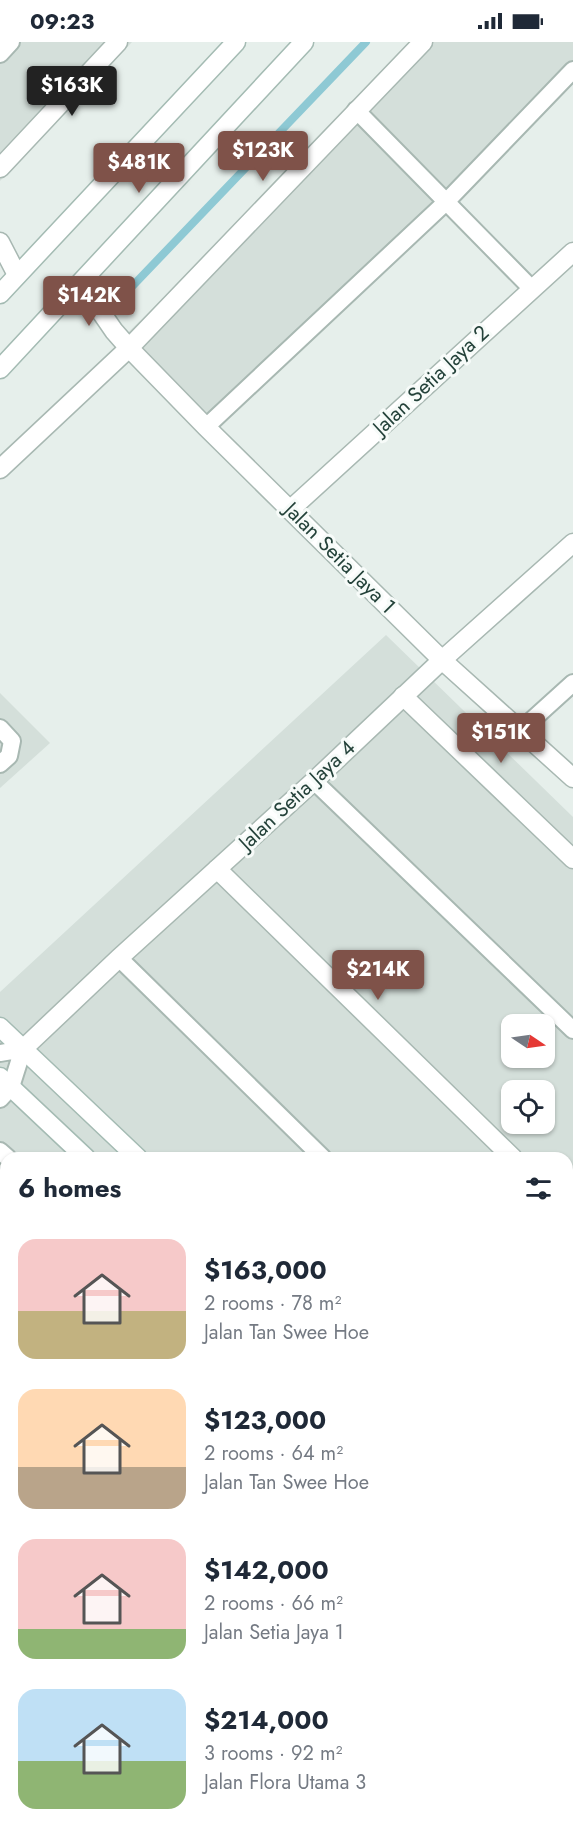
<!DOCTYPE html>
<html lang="en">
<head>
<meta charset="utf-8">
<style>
  body { margin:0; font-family:Jost,sans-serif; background:#f2f2f3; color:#1f2937; height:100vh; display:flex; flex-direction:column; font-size:22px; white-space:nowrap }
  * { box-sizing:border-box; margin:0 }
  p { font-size:20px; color:#747a83 }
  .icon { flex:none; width:33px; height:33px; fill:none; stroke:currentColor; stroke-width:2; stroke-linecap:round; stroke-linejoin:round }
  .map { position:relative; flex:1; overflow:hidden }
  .side { position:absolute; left:0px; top:1110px; width:573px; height:686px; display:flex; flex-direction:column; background:#fff; border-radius:18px 18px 0 0; box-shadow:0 2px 4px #0004 }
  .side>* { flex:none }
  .needle { width:39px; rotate:103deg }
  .buttons { position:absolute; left:501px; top:972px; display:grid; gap:12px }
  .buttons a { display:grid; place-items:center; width:54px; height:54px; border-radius:12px; background:#fff; box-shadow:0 2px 4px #0004; font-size:30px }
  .price { position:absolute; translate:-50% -51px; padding:0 14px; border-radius:6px; background:#7f5249; color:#fff; font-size:20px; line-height:39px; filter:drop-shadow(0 2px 3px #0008) }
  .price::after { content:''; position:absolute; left:50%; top:36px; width:18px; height:14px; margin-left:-9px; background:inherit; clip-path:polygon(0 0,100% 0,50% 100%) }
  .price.current { background:#222; color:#fff }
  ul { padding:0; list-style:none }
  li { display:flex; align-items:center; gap:18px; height:150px; padding:0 18px }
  li span { display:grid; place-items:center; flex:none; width:168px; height:120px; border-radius:18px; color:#555 }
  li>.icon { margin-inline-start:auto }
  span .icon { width:72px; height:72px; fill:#fffc; stroke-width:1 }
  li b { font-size:26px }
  h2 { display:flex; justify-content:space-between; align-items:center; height:72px; padding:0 18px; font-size:26px }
  .status { display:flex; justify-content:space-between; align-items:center; height:42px; padding:0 30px; background:#fff; direction:ltr }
  .status svg { height:16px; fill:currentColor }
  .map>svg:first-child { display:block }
  .built { fill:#d4dfda; fill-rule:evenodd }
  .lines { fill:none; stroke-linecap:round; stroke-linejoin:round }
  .stream { stroke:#8ec9d4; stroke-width:8 }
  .building { fill:#bbcac4; stroke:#b8c9c2; stroke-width:1.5 }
  .lane-casing { stroke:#a8b8b2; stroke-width:20 }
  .street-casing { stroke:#a8b8b2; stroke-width:21 }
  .secondary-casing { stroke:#a4bbb3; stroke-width:21 }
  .lane { stroke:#fff; stroke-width:16 }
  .street { stroke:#fff; stroke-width:18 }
  .secondary { stroke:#fff; stroke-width:18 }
  .labels { text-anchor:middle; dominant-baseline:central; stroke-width:6; stroke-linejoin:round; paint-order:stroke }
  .street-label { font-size:21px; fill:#24423a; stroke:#f7fbf9 }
</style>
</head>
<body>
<div class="status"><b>09:23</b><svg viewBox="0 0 49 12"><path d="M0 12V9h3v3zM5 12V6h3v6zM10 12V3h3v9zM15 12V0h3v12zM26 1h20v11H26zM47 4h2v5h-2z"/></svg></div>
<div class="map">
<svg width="573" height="1795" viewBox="0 0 573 1795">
  <rect width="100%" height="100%" fill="#e6efeb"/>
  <g class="built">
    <path d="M 0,0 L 132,0 L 0,139 Z"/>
    <path d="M 411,0 L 573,0 L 573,37 L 444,170 L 204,395 L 114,304 L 171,249 L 288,125 Z"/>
    <path d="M 386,593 L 573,775 L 573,1795 L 0,1795 L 0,950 ZM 512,982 L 544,982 L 544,1016 L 512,1016 ZM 512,1048 L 544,1048 L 544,1082 L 512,1082 ZM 6,1116 L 567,1116 L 567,1790 L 6,1790 Z"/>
    <path d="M 0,651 L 50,701 L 0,746 Z"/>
  </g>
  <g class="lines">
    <path class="stream" d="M 122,255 L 366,0"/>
  </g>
  <g class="building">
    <path d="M 0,1139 L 6,1145 L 6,1790 L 29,1790 L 24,1795 L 0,1795 Z"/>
    <path d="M 567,1687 L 573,1693 L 573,1725 L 567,1732 Z"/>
    <path d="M 92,1790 L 320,1790 L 315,1795 L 98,1795 Z"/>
    <path d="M 420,1790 L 474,1790 L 442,1795 L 425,1795 Z"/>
  </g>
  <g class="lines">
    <g class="lane-casing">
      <g id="lane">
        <path d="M 0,12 L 11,0"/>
        <path d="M 356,68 L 531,246"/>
        <path d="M 206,385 L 446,160 L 573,28"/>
        <path d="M 0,686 L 12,699 L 9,714 L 0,722"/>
        <path d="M 521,688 L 573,641"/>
        <path d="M 314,739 L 573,988"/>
        <path d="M 119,916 L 323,1116"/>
        <path d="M 0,1011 L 23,1007 L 11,1045 L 0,1057"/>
        <path d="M 0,1109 L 8,1116"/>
        <path d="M 567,1195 L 573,1189"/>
        <path d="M 567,1354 L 573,1360"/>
        <path d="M 567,1643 L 573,1649"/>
        <path d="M 34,1790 L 40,1795"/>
      </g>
    </g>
    <g class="street-casing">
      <g id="street">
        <path d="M 0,126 L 118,0"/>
        <path d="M 0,200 L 17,233"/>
        <path d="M 81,241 L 114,289 L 129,306 L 206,385 L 442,618 L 573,736"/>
        <path d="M 0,427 L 129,306 L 423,0"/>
        <path d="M 291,467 L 573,210"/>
        <path d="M 403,654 L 573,817"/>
        <path d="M 217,827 L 513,1116"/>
        <path d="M 23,1007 L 119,916 L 314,739 L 442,618 L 573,501"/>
        <path d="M 567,1168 L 573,1174"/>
      </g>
    </g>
    <g class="secondary-casing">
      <g id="secondary">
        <path d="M 0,252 L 236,0"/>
        <path d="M 0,327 L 304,0"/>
        <path d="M 0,985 L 138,1116"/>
        <path d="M 0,1035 L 86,1116"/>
        <path d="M 567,1521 L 573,1527"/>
        <path d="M 567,1574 L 573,1580"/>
      </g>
    </g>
    <use href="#lane" class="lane"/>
    <use href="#street" class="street"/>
    <use href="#secondary" class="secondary"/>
  </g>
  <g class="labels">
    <g class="street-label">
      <text transform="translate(431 338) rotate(-43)">Jalan Setia Jaya 2</text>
      <text transform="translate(340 516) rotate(45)">Jalan Setia Jaya 1</text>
      <text transform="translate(297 753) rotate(-43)">Jalan Setia Jaya 4</text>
    </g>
  </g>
</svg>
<div class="buttons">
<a><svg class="needle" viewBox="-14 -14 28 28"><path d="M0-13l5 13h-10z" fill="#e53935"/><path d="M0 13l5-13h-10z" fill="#747a83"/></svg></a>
<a><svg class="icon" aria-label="locate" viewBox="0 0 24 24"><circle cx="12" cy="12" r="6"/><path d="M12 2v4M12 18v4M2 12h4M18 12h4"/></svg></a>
</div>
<b class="price current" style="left:72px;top:75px">$163K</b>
<b class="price" style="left:263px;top:140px">$123K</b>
<b class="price" style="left:139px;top:152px">$481K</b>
<b class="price" style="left:89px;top:285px">$142K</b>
<b class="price" style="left:501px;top:722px">$151K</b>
<b class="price" style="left:378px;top:959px">$214K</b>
<section class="side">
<h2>6 homes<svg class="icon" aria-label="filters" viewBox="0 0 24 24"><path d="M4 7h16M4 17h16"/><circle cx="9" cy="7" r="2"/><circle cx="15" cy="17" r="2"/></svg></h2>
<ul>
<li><span style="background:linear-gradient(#f6c9c9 60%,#c2b280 0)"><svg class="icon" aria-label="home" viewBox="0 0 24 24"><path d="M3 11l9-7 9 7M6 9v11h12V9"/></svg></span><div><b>$163,000</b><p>2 rooms · 78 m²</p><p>Jalan Tan Swee Hoe</p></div></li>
<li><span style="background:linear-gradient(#ffd9b3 65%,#b9a48a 0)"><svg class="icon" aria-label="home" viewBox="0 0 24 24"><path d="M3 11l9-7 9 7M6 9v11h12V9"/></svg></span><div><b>$123,000</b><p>2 rooms · 64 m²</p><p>Jalan Tan Swee Hoe</p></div></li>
<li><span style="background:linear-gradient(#f6c9c9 75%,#8fb573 0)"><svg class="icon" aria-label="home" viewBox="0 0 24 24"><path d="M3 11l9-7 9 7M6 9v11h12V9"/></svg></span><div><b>$142,000</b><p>2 rooms · 66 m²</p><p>Jalan Setia Jaya 1</p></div></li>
<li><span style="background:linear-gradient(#bfe0f5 60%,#8fb573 0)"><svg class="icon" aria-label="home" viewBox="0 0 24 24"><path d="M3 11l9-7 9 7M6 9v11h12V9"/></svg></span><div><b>$214,000</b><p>3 rooms · 92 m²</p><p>Jalan Flora Utama 3</p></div></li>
</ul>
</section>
</div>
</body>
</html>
